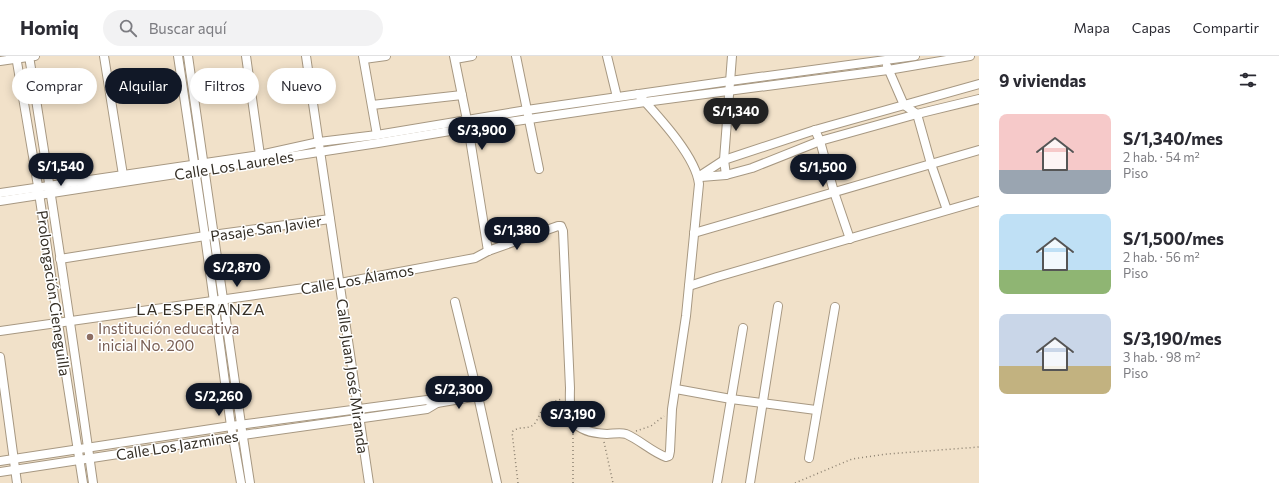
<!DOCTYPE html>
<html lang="es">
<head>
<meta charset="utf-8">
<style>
  body { margin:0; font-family:Commissioner,sans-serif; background:#f2f2f3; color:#2b2b33; height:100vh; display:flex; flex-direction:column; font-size:15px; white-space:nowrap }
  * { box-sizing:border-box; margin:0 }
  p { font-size:13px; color:#7c7c81 }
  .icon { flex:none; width:22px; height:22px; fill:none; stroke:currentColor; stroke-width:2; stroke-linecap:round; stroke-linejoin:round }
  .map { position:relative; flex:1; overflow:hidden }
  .details { display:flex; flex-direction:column; background:#fff; width:300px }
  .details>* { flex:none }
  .banner { position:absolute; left:12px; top:12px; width:380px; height:36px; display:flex; gap:8px }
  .price { position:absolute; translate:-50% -34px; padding:0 9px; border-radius:14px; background:#111827; color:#fff; font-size:13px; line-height:26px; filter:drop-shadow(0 1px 2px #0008) }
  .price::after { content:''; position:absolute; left:50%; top:24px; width:12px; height:9px; margin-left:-6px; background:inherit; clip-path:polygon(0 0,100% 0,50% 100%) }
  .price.current { background:#222; color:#fff }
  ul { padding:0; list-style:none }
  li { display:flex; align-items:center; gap:12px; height:100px; padding:0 20px }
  li span { display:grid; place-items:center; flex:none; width:112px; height:80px; border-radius:8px; color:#555 }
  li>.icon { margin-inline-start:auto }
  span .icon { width:48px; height:48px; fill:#fffc; stroke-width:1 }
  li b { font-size:17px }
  h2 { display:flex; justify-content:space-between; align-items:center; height:48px; padding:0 20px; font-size:17px }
  .tag { padding:0 14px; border-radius:18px; background:#fff; box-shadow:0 2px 10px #0003; font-size:14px; line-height:36px }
  .tag.current { background:#111827; color:#fff }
  header { display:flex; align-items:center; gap:24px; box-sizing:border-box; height:56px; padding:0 20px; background:#fff; border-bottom:1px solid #e1e1e2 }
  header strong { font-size:19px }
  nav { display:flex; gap:22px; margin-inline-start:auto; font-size:14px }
  .search { width:280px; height:36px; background:#f2f2f3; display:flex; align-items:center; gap:10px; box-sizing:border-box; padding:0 14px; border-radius:22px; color:#7c7c81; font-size:15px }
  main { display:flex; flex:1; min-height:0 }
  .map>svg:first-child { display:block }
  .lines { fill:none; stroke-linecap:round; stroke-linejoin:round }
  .minor-casing { stroke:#a79882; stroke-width:10 }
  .path { stroke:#8c8171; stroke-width:1.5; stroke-dasharray:1 3; stroke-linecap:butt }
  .minor { stroke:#fff; stroke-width:8 }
  .education-dot { fill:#8d6e63; stroke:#fff; stroke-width:1.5 }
  .labels { text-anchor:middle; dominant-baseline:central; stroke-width:3; stroke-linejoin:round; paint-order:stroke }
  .street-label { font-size:15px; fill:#342e25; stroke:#fff }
  .education-label { font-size:15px; fill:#785e54; stroke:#fff; text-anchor:start }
  .neighbourhood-label { font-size:16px; letter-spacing:1px; fill:#342e25; stroke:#fff }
</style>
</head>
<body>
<header>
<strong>Homiq</strong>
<div class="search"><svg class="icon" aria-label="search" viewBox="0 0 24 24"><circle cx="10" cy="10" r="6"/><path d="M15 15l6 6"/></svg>Buscar aquí</div>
<nav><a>Mapa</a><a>Capas</a><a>Compartir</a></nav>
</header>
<main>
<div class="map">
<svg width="979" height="427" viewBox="0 0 979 427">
  <rect width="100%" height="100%" fill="#f1e1c9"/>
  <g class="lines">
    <g class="minor-casing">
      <g id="minor">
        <path d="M 16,0 L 38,130 L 58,267 L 83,427"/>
        <path d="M 29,0 C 52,142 73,284 93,427"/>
        <path d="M 104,0 L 123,119"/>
        <path d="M 178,0 L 205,180 L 231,370 L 241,427"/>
        <path d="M 188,0 L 241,368 L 250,427"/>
        <path d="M 246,0 L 260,99"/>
        <path d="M 306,0 L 369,427"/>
        <path d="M 363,0 L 377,79"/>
        <path d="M 454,0 L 467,64 L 488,195"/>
        <path d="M 516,0 L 539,113"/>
        <path d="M 607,0 L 617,41"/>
        <path d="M 364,3 L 386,0"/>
        <path d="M 455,3 L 472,0"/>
        <path d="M 0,5 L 35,0"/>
        <path d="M 887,10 L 904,49 L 917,58 L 931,108 L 947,154"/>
        <path d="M 372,49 L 462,39"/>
        <path d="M 815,74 L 820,85 L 834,136 L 850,183"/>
        <path d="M 726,119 L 724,104 L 732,0"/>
        <path d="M 698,121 L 724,104 L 815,74 L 979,28"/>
        <path d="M 701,121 L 726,119 L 752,112 L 820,85 L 917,58 L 979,43"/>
        <path d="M 0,137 L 260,99 L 319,86 L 377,79 L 527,54 L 730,25 L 915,0"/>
        <path d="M 0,145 L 378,87 L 468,72 L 645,46 L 888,14 L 970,0"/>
        <path d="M 694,177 L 979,94"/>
        <path d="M 60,203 L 205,180 L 330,163"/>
        <path d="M 689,230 L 717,221 L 979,145"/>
        <path d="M 455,246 L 478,340 L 497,427"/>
        <path d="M 0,275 L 340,227 L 475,202 L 488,195 L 558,170 L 561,170 L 563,175 L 570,332 C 569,364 571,376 607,378 C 613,378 620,376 626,378 C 640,384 652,396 666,401 L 669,400 L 670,395 L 672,353 L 686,260 L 699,128 C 696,100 657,59 638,38"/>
        <path d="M 0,301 L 17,427"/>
        <path d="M 676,333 L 731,343 L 816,354"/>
        <path d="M 809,402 L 835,251"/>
        <path d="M 0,405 L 231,370 L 427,344 L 437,347"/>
        <path d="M 0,416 L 243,379 L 427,353 L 437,347 L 478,340"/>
        <path d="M 717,427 L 743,272"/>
        <path d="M 750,427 L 778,250"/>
      </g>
    </g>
    <g class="path">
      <path d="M 636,375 L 651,370 L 664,360"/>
      <path d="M 604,386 L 613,427"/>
      <path d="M 518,427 L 512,376 C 520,369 527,374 533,369 C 536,367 538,362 540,358 C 544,348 552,346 562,343"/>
      <path d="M 573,427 L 573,375"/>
      <path d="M 795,427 L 852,403 L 887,398 L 979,391"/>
    </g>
    <use href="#minor" class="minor"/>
  </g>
  <circle class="education-dot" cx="90" cy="281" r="4"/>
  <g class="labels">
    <g class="street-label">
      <text transform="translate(234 109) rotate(-9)">Calle Los Laureles</text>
      <text transform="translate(266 172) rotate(-8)">Pasaje San Javier</text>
      <text transform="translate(357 223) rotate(-10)">Calle Los Álamos</text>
      <text transform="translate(54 237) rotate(82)">Prolongación Cieneguilla</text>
      <text transform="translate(353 320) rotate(82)">Calle Juan José Miranda</text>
      <text transform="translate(177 389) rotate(-9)">Calle Los Jazmines</text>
    </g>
    <g class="education-label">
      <text x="98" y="272">Institución educativa<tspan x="98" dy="17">inicial No. 200</tspan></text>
    </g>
    <g class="neighbourhood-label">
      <text x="201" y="252">LA ESPERANZA</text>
    </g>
  </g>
</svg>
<b class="price current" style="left:736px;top:76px">S/1,340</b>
<b class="price" style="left:482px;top:95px">S/3,900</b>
<b class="price" style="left:61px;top:131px">S/1,540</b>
<b class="price" style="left:823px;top:132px">S/1,500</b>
<b class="price" style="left:517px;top:195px">S/1,380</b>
<b class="price" style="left:237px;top:232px">S/2,870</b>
<b class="price" style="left:459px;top:354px">S/2,300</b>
<b class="price" style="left:219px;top:361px">S/2,260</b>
<b class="price" style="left:573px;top:379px">S/3,190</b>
<div class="banner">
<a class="tag">Comprar</a>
<a class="tag current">Alquilar</a>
<a class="tag">Filtros</a>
<a class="tag">Nuevo</a>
</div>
</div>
<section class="details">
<h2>9 viviendas<svg class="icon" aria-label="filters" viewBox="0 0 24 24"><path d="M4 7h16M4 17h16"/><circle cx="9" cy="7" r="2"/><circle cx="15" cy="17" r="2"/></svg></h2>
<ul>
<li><span style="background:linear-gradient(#f6c9c9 70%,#9aa5b1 0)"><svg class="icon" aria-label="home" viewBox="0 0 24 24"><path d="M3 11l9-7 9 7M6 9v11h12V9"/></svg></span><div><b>S/1,340/mes</b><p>2 hab. · 54 m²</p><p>Piso</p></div></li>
<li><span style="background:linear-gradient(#bfe0f5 70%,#8fb573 0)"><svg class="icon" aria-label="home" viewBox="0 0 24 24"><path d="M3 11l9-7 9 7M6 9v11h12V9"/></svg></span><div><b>S/1,500/mes</b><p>2 hab. · 56 m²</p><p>Piso</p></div></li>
<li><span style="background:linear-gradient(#c9d6e8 65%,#c2b280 0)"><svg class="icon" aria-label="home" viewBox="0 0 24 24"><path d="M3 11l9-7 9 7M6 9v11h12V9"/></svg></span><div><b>S/3,190/mes</b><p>3 hab. · 98 m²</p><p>Piso</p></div></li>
</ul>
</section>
</main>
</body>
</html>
